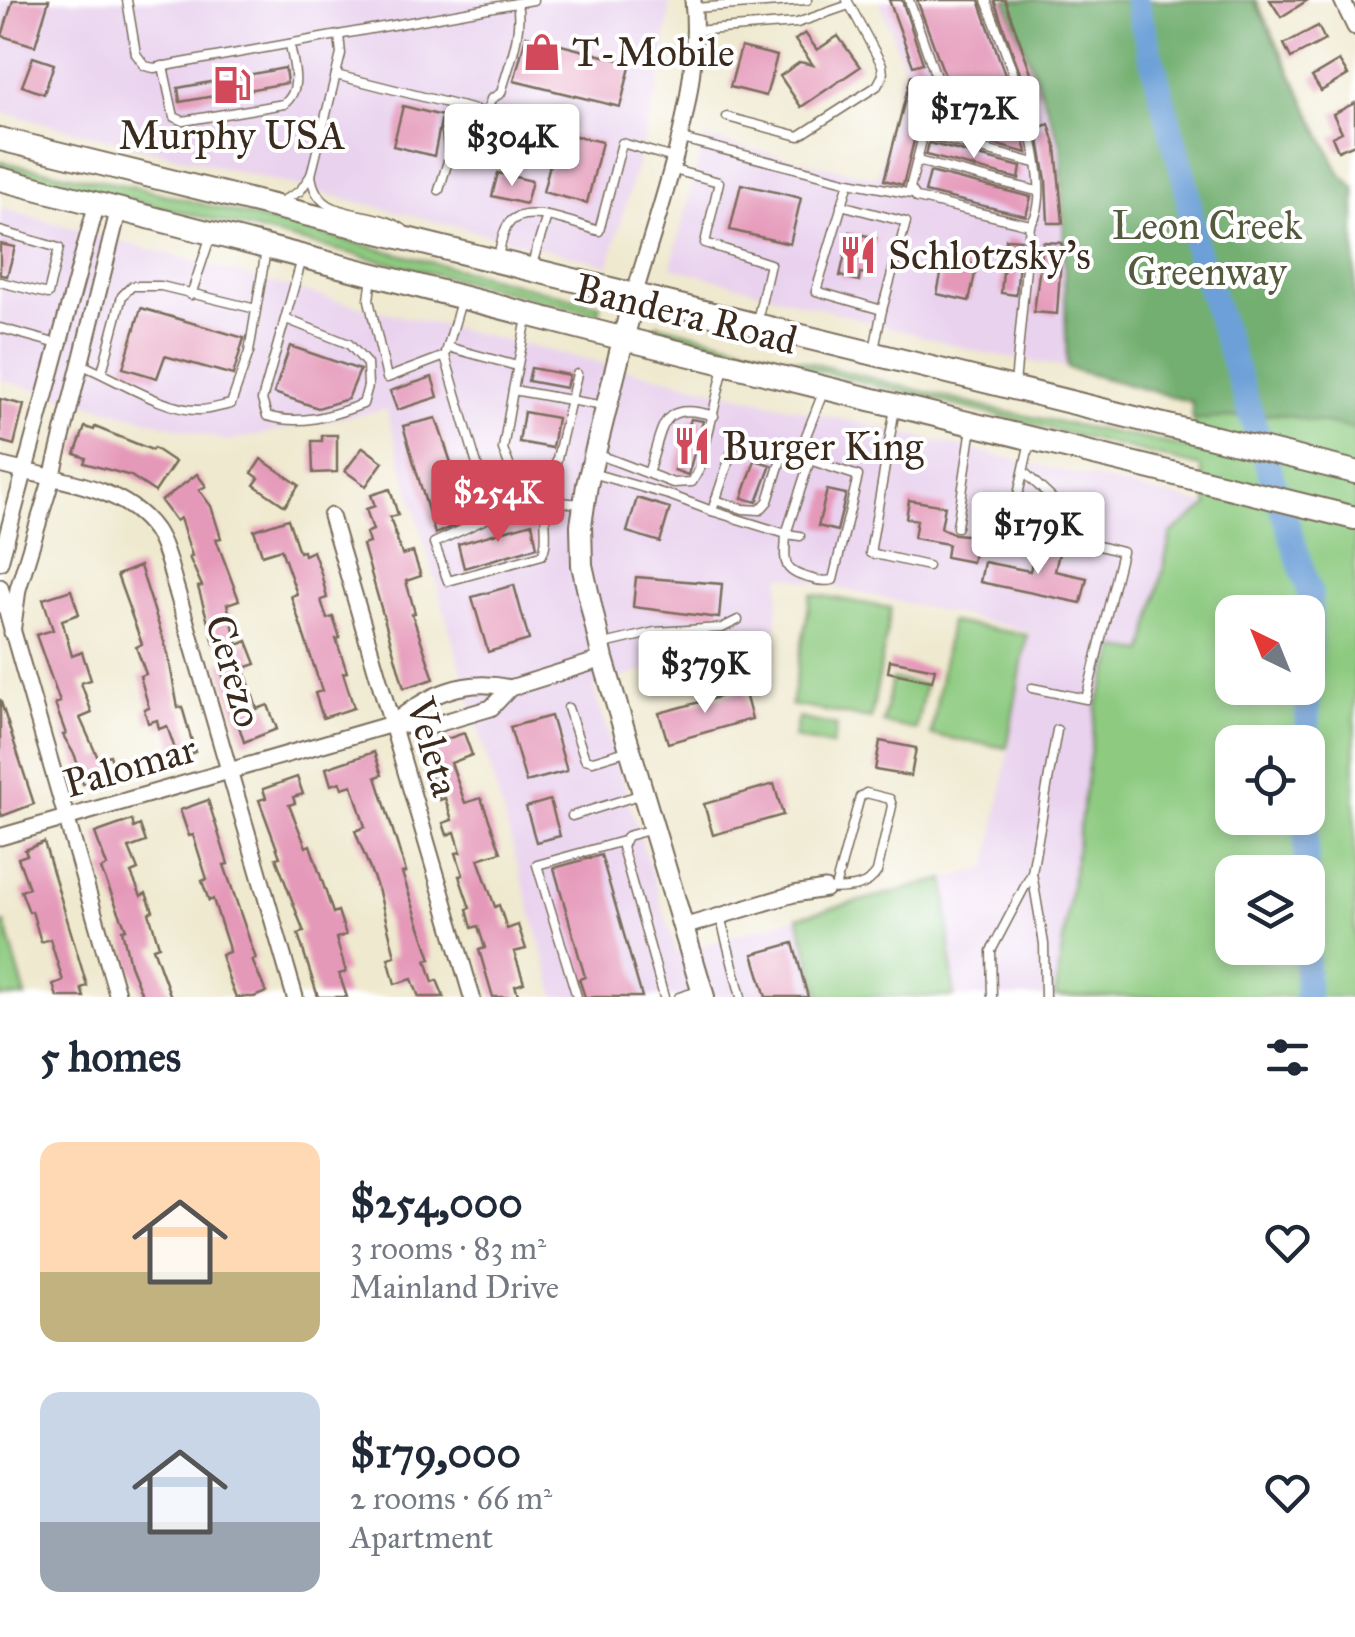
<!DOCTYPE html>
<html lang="en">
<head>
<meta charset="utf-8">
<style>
  body { margin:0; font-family:"IM FELL Great Primer",serif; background:#f6f6f7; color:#1f2937; height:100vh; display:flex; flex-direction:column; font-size:38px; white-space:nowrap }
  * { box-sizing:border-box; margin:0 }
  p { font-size:32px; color:#747a83 }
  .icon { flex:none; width:55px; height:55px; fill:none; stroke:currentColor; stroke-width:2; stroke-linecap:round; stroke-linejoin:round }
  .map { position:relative; height:997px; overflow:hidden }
  .panel { display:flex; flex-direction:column; background:#fff; flex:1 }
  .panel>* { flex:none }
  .needle { width:65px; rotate:317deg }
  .tools { position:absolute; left:1215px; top:595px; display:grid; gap:20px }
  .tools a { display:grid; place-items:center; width:110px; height:110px; border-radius:20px; background:#fff; box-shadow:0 5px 15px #0003; font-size:50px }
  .price { position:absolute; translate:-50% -85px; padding:0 22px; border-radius:10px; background:#fff; color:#222; font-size:32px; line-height:65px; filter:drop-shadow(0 2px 5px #0008) }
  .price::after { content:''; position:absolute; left:50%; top:60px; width:30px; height:22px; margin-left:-15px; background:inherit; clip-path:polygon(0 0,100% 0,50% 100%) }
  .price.on { background:#d1495b; color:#fff }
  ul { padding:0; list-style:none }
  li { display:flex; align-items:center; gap:30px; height:250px; padding:0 40px }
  li span { display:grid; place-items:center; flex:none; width:280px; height:200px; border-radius:20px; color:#555 }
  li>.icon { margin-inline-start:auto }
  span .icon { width:120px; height:120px; fill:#fffc; stroke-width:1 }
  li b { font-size:42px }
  h2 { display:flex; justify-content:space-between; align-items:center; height:120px; padding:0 40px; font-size:42px }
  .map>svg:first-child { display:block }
  .built { fill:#e9d2ee; fill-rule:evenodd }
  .green { fill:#8ecb81; stroke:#647a50; stroke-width:2.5; fill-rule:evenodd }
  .forest { fill:#72af6f; stroke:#566c46; stroke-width:2.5 }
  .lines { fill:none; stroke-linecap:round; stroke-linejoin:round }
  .river { stroke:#6da0d8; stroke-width:25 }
  .building { fill:#e599b9 }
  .lane-casing { stroke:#7a6d5c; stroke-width:11 }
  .street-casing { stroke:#7a6d5c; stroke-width:19 }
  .secondary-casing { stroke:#7a6d5c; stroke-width:24 }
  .primary-casing { stroke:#7a6d5c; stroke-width:26 }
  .lane { stroke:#fff; stroke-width:8 }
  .street { stroke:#fff; stroke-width:15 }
  .secondary { stroke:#fff; stroke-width:20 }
  .primary { stroke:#fff; stroke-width:22 }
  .labels { text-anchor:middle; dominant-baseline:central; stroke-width:8; stroke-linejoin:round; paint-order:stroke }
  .poi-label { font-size:40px; fill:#3b2a1e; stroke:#fff; text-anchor:start }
  .park-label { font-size:40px; fill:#545a3c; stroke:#fff }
  .street-label { font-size:40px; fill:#3b2a1e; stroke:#fff }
</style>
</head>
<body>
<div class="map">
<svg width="1355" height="997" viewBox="0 0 1355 997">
  <rect width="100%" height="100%" fill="#fff"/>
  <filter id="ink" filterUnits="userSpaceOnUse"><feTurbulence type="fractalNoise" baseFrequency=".01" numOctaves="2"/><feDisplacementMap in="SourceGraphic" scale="20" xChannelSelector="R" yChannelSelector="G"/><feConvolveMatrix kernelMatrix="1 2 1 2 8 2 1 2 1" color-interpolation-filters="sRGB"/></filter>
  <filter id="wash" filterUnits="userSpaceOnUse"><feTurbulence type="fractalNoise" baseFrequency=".0048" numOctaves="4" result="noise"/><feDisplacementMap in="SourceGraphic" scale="40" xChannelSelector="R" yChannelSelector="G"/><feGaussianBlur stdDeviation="2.25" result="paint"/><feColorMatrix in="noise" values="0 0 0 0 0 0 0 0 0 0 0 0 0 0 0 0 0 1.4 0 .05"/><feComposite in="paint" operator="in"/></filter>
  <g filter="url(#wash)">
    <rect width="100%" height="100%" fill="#efe9cf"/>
    <g class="built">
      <path d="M 0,0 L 668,0 L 670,9 L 659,85 L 609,265 L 0,112 Z"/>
      <path d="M 880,0 L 1006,0 L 1061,144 L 1067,368 L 983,353 L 671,267 L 704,138 L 877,178 L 904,67 Z"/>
      <path d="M 0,208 L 353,305 L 1208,505 L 1171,534 L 1070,997 L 556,997 L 386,409 L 227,441 L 0,380 ZM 781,575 L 1029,631 L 988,868 L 800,916 L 677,953 L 593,687 L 776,629 Z"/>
    </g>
    <g class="green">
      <path d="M 1006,0 L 1256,0 L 1341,175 L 1355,296 L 1355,997 L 1055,997 L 1097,706 L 1117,648 L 1144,652 L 1171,534 L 1208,505 L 1201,467 L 655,330 L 657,324 L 996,410 L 1197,449 L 1192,402 L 1067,368 L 1061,144 ZM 1232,612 L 1308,612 L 1308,688 L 1232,688 ZM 1232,742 L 1308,742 L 1308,818 L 1232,818 ZM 1232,872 L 1308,872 L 1308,948 L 1232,948 Z"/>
      <path d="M 0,162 L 139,188 L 600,305 L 599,314 L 0,168 Z"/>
      <path d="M 811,594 L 891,608 L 871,719 L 791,705 Z"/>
      <path d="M 950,622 L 1027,635 L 1007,748 L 931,735 Z"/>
      <path d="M 892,679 L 925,685 L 916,730 L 883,723 Z"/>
      <path d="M 798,718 L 837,726 L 832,746 L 794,738 Z"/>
      <path d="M 945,879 L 954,997 L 821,997 L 798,917 Z"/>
      <path d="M 5,923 L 26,997 L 0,997 L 0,925 Z"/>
    </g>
    <path class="forest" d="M 1006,0 L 1254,0 L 1341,175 L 1355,188 L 1355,429 L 1277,414 L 1192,420 L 1192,402 L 1067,368 L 1061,144 Z"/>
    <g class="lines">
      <g class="river">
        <path d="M 1136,0 L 1186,185 L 1195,245 L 1310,593 L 1307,742"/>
        <path d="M 1306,818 L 1306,872"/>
        <path d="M 1306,948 L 1307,997"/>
      </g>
    </g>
    <g id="blocks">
      <g class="building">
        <path d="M 13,0 L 49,0 L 35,46 L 2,36 Z"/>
        <path d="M 889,0 L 902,0 L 923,63 L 913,66 Z"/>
        <path d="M 917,0 L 979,0 L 1014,101 L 983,113 L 973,110 L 970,101 L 956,106 Z"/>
        <path d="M 994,0 L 1005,0 L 1038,92 L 1028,96 Z"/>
        <path d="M 1270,0 L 1308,0 L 1281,17 Z"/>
        <path d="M 1318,26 L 1325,40 L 1291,58 L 1284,44 Z"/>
        <path d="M 805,33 L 817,50 L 838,36 L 860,67 L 801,107 L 780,76 L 800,62 L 813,65 L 795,40 Z"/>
        <path d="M 526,36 L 631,63 L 620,107 L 514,81 Z"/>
        <path d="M 741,47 L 777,56 L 766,96 L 730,87 Z"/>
        <path d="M 33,57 L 54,64 L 44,94 L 22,86 Z"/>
        <path d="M 1339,61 L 1348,75 L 1321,91 L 1312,77 Z"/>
        <path d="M 285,68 L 287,83 L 180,102 L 178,88 Z"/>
        <path d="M 911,76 L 929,80 L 903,185 L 884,180 Z"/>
        <path d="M 1355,103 L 1355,144 L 1338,151 L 1332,137 L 1342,132 L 1333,114 Z"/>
        <path d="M 403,106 L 442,116 L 434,156 L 393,146 Z"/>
        <path d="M 935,117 L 1024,140 L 1027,153 L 933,128 Z"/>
        <path d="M 1049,124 L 1056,147 L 1063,223 L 1048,223 L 1046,180 L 1037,128 Z"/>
        <path d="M 558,132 L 602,142 L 587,203 L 543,192 Z"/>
        <path d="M 929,143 L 1021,167 L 1019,179 L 926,155 Z"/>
        <path d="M 930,172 L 1031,197 L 1026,216 L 925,192 Z"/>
        <path d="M 498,173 L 532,181 L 526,204 L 492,196 Z"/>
        <path d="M 741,184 L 801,198 L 790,244 L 730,230 Z"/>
        <path d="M 850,232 L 876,238 L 867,274 L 860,273 L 859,281 L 840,276 Z"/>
        <path d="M 1006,239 L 1021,240 L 1016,295 L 1001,293 Z"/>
        <path d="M 1043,242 L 1062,243 L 1057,314 L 1034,312 Z"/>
        <path d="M 0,244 L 15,247 L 7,276 L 0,275 Z"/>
        <path d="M 944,260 L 977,265 L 969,301 L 937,294 Z"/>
        <path d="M 141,308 L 244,338 L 233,375 L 165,356 L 157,378 L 123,368 Z"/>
        <path d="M 290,346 L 360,370 L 348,399 L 318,408 L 274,393 Z"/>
        <path d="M 531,368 L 569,375 L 566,388 L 528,381 Z"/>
        <path d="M 432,377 L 438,397 L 397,410 L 390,391 Z"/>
        <path d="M 0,399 L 24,405 L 14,445 L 0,441 Z"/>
        <path d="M 524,412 L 557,418 L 552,448 L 519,442 Z"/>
        <path d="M 436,418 L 466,507 L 456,525 L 435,534 L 403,426 Z"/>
        <path d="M 691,419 L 703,421 L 688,475 L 674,470 Z"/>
        <path d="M 85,427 L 94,430 L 95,427 L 152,450 L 154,448 L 175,462 L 155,492 L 131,476 L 84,463 L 86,458 L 75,454 Z"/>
        <path d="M 322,435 L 337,435 L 337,472 L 313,473 L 312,441 L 322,441 Z"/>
        <path d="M 363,447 L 383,462 L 366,486 L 345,471 Z"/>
        <path d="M 261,459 L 299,485 L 285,506 L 254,485 L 259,478 L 252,473 Z"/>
        <path d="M 755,460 L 771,465 L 757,502 L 742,498 Z"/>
        <path d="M 197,474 L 206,486 L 199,490 L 211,506 L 221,538 L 216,539 L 239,600 L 227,604 L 238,645 L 247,641 L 256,664 L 244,668 L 257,709 L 268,705 L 277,729 L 244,742 L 219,663 L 226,660 L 219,641 L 214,643 L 198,587 L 202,586 L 189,557 L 192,556 L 180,518 L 176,521 L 161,501 Z"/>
        <path d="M 390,489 L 398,515 L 390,517 L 402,555 L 413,552 L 421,576 L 406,581 L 415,613 L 412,614 L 434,679 L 404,688 L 363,545 L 369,543 L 366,533 L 373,530 L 366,509 L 375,506 L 371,495 Z"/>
        <path d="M 827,490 L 846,494 L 837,531 L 818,526 Z"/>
        <path d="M 637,498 L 670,508 L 660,542 L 627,532 Z"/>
        <path d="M 909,500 L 945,506 L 941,528 L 955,534 L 978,536 L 972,562 L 946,557 L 948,544 L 914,538 L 917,520 L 906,518 Z"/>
        <path d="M 288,519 L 299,552 L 303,551 L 304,555 L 313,551 L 321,573 L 327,598 L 321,600 L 327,619 L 333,617 L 340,638 L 336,639 L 347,672 L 343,673 L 354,708 L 323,718 L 315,693 L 322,691 L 291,596 L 297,594 L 281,549 L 262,555 L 254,530 Z"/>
        <path d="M 532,523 L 537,547 L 464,568 L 458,544 Z"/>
        <path d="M 1037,543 L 1060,548 L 1055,571 L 1087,578 L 1081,603 L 980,582 L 984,562 L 1030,571 Z"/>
        <path d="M 140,566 L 168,654 L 178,708 L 182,707 L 195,752 L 178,758 L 167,726 L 159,729 L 157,720 L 148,723 L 144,709 L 149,708 L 140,676 L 146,674 L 136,647 L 142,644 L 117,575 Z"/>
        <path d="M 636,577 L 722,584 L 719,618 L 633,607 Z"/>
        <path d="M 514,585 L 529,640 L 488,652 L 472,597 Z"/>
        <path d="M 71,590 L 79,614 L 62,620 L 72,656 L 82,652 L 91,680 L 81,683 L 92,713 L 80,718 L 98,758 L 110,755 L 116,775 L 83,784 L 75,756 L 63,735 L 66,734 L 55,704 L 60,702 L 36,635 L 53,630 L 43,599 Z"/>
        <path d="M 890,660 L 935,669 L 932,681 L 888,672 Z"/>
        <path d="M 744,690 L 752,719 L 668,743 L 659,713 Z"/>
        <path d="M 0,699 L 34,804 L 2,816 L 0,810 Z"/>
        <path d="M 551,716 L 567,771 L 526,782 L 510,727 Z"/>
        <path d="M 464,733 L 472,755 L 451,763 L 465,803 L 481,798 L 501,852 L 478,859 L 495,907 L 499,905 L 507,929 L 518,925 L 526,949 L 514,952 L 524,983 L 515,986 L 519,997 L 493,997 L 479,950 L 485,948 L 478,926 L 472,928 L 467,909 L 470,908 L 459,876 L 463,875 L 456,853 L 461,852 L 455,832 L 447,835 L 443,823 L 452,820 L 445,798 L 440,800 L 424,759 L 433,756 L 429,745 Z"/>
        <path d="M 880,741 L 916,748 L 911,776 L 875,770 Z"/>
        <path d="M 374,752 L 382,775 L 376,777 L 406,872 L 402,873 L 431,959 L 426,960 L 433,982 L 437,980 L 444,997 L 419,997 L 412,979 L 395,984 L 388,958 L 395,956 L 379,892 L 355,831 L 365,827 L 352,785 L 342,788 L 340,782 L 331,785 L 326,768 Z"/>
        <path d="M 297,777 L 303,794 L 293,797 L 295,803 L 289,805 L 306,847 L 310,845 L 333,913 L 338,911 L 346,935 L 336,938 L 346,972 L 339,974 L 347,997 L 318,997 L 298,934 L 304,932 L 276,858 L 280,857 L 259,800 L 266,798 L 263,789 Z"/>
        <path d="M 774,784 L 783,815 L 713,835 L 704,804 Z"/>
        <path d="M 208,800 L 228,864 L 224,865 L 256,959 L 252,960 L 266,992 L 254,997 L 236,997 L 230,983 L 221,955 L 229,952 L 228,946 L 213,899 L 209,901 L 202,881 L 207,879 L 193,835 L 189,836 L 180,810 Z"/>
        <path d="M 550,800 L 560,836 L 536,842 L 526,807 Z"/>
        <path d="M 132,820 L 134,828 L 140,825 L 146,842 L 129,848 L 138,870 L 131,873 L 141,896 L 146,893 L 153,911 L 149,913 L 159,946 L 153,948 L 171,997 L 143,997 L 130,965 L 122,930 L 126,929 L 101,869 L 107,866 L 95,833 Z"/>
        <path d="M 44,842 L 87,986 L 81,988 L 84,997 L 57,997 L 53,984 L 63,981 L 50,939 L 41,942 L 32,911 L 29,912 L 21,891 L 29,888 L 18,858 L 27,855 L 25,850 Z"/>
        <path d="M 601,855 L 642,997 L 585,997 L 579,979 L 585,977 L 554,868 Z"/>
        <path d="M 793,943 L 808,997 L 766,997 L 753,954 Z"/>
      </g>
    </g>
  </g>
  <g filter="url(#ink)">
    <use href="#blocks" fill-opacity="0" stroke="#7a6d5c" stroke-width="2.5"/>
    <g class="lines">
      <g class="lane-casing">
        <g id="lane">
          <path d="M 127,0 L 136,54 L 145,66 L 154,68 L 533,0"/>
          <path d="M 909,0 L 937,80 L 910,188 L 917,198 L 1030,225"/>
          <path d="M 986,0 C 1002,42 1062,189 1030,225 L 1015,384"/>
          <path d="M 694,8 L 807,0"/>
          <path d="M 694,31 L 797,23 L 849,5"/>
          <path d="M 339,35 L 341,54 L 311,175 C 317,224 370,207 403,229"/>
          <path d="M 163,66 L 174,117 L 183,121 L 284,104 C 303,89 293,65 290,44"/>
          <path d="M 336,75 L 487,113 L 491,99 L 501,93 C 509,64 523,33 517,3"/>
          <path d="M 932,108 L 1031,132"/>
          <path d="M 727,117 L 799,136 L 877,86 L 883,75 L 882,65 L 847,0"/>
          <path d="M 455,122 L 463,107 L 462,123"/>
          <path d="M 446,131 L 449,158 L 465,144 L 470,120 L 463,107 L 448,120"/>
          <path d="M 924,134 L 1035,163"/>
          <path d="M 678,138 L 849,182 L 816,291 L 882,310 L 874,350"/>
          <path d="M 451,153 L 459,135"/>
          <path d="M 917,161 L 1037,191"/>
          <path d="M 670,169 L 719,182 L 705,243 L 770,264 L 757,321"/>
          <path d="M 849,182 L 912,194"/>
          <path d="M 439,190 L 449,158"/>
          <path d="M 282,201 L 300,191 L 311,175"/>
          <path d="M 841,205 L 906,222 L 882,310"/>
          <path d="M 0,231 L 59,248 L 48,294 L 0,282"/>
          <path d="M 498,257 C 500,248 502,235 507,226 C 522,200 577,225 599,231 L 622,143 L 673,158"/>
          <path d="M 532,264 L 547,216"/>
          <path d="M 372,276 L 369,300 L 387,378 L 445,356"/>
          <path d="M 191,295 L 210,238"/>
          <path d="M 462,298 L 445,356 L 492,516 L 512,511 L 524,504 L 503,449 L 513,390"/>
          <path d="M 527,318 L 513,390 L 604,406"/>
          <path d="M 286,319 L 349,344 L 367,364 L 368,386 L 363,404 C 331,416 301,426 267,416 L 262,400 L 302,259"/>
          <path d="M 0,328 L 58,344"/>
          <path d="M 448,347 L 517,366"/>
          <path d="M 80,364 C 111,376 166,412 199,410 C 210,410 221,406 231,404 L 249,352 L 266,250"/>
          <path d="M 102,372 L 122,296 L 132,286 L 161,286 L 256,309"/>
          <path d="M 577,374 L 547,501 L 582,504"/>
          <path d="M 895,408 L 870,553 L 928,566"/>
          <path d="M 597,454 L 673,483 L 692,482 L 700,468 L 724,367"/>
          <path d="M 798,456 L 824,390"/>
          <path d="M 1024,472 L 1059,505 L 1083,542 L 1122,552 L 1086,699 L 1032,688"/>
          <path d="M 592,473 L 672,496 L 712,511"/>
          <path d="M 648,473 C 664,428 658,399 714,416"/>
          <path d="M 715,500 L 743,509 L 760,510 L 768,501 L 783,453"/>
          <path d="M 492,516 L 434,543 L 448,581 L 542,555 C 550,539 542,519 547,501 L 524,504"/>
          <path d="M 957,527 L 972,427"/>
          <path d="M 800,536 L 786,534 C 785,560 780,571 809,578 C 818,581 824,582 833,580 L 858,476 L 737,436 L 712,511 L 786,534 L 810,460"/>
          <path d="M 1006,549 L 1030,441"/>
          <path d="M 604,644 L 655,632 L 722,628 L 738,620"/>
          <path d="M 568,708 L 585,759 L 593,761 L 626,751"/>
          <path d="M 572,816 L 639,795"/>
          <path d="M 653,829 L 627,836 L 622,847 L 664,997"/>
          <path d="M 1032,873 L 1044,944 L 1045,997"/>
          <path d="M 825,889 C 845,888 866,890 877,872 L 892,806 L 890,799 L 866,793 L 860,797 L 835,888"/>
          <path d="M 720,916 L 741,997"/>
          <path d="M 577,997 L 537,865 L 623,841"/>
          <path d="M 679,997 L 698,991"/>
          <path d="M 992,997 L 991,951 L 1032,873 L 1057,730"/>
        </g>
      </g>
      <g class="street-casing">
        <g id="street">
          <path d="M 1342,0 L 1355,27"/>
          <path d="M 634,296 C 660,205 703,95 693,0"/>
          <path d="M 0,465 C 51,480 122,483 155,530 C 165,545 169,564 174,581 L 295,997"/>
          <path d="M 331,516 L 472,997"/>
          <path d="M 0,562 L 97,203"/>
          <path d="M 0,587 L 118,997"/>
          <path d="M 12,633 L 18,589 L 52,478 L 119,208"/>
          <path d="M 392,724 C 427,695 464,677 510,688"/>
          <path d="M 0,837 L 392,724 L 427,727 L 491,708 L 510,688 L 603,659"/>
          <path d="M 683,927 L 794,894 L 825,889"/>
        </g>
      </g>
      <g class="secondary-casing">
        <path id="secondary" d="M 634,296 L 587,485 L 581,525 L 582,565 L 603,659 L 704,997"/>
      </g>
      <g class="primary-casing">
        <g id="primary">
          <path d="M 0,139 L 1355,472"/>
          <path d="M 0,179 L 609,335 L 1355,518"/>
        </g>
      </g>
      <use href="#lane" class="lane"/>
      <use href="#street" class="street"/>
      <use href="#secondary" class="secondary"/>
      <use href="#primary" class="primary"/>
    </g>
  </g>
  <defs>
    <g id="shop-bare" transform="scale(3)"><path d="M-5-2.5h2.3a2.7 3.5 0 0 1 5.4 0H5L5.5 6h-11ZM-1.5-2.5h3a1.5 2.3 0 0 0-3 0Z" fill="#d1495b" stroke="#fff" stroke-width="2.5" paint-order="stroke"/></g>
    <g id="fuel-bare" transform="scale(3)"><path d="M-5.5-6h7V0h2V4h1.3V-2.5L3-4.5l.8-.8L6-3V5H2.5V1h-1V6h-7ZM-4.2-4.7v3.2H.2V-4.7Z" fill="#d1495b" stroke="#fff" stroke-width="2.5" paint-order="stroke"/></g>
    <g id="restaurant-bare" transform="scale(3)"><path d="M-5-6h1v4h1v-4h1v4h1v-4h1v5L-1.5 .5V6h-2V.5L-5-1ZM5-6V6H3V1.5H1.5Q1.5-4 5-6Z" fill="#d1495b" stroke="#fff" stroke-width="2.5" paint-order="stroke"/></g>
  </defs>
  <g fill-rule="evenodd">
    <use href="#shop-bare" x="542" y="52"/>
    <use href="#fuel-bare" x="232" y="85"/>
    <use href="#restaurant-bare" x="858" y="255"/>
    <use href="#restaurant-bare" x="692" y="446"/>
  </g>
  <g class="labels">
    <g class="poi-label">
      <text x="572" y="52">T-Mobile</text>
      <text x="232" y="135" text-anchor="middle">Murphy USA</text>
      <text x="888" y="255">Schlotzsky's</text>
      <text x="722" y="446">Burger King</text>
    </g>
    <g class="park-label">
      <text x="1207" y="225">Leon Creek<tspan x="1207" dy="46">Greenway</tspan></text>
    </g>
    <g class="street-label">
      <text transform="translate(686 314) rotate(14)">Bandera Road</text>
      <text transform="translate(234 671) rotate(74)">Cerezo</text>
      <text transform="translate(433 747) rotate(74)">Veleta</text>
      <text transform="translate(130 766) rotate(-16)">Palomar</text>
    </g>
  </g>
</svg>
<div class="tools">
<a><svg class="needle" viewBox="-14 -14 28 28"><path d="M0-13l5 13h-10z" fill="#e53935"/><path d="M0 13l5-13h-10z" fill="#747a83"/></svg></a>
<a><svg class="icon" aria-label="locate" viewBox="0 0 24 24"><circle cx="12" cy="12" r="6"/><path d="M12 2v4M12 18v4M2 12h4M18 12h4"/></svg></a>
<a><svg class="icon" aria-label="layers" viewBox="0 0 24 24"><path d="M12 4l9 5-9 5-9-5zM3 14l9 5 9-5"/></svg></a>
</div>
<b class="price" style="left:974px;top:161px">$172K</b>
<b class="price" style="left:512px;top:189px">$304K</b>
<b class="price on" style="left:498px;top:545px">$254K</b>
<b class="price" style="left:1038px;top:577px">$179K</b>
<b class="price" style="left:705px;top:716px">$379K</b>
</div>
<section class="panel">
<h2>5 homes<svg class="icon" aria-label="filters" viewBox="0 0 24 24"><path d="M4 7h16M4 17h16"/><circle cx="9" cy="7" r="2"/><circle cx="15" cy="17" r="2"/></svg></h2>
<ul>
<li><span style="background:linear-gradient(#ffd9b3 65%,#c2b280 0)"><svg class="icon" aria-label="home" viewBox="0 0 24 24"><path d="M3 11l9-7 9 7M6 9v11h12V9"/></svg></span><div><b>$254,000</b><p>3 rooms · 83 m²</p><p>Mainland Drive</p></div><svg class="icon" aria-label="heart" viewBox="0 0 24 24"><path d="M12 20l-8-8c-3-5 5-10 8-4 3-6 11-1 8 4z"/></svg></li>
<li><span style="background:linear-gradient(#c9d6e8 65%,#9aa5b1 0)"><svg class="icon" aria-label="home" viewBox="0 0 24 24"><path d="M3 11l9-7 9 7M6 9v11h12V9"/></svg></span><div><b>$179,000</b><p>2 rooms · 66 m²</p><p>Apartment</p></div><svg class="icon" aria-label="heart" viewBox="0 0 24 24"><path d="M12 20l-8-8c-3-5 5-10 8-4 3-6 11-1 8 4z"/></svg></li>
</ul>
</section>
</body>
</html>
